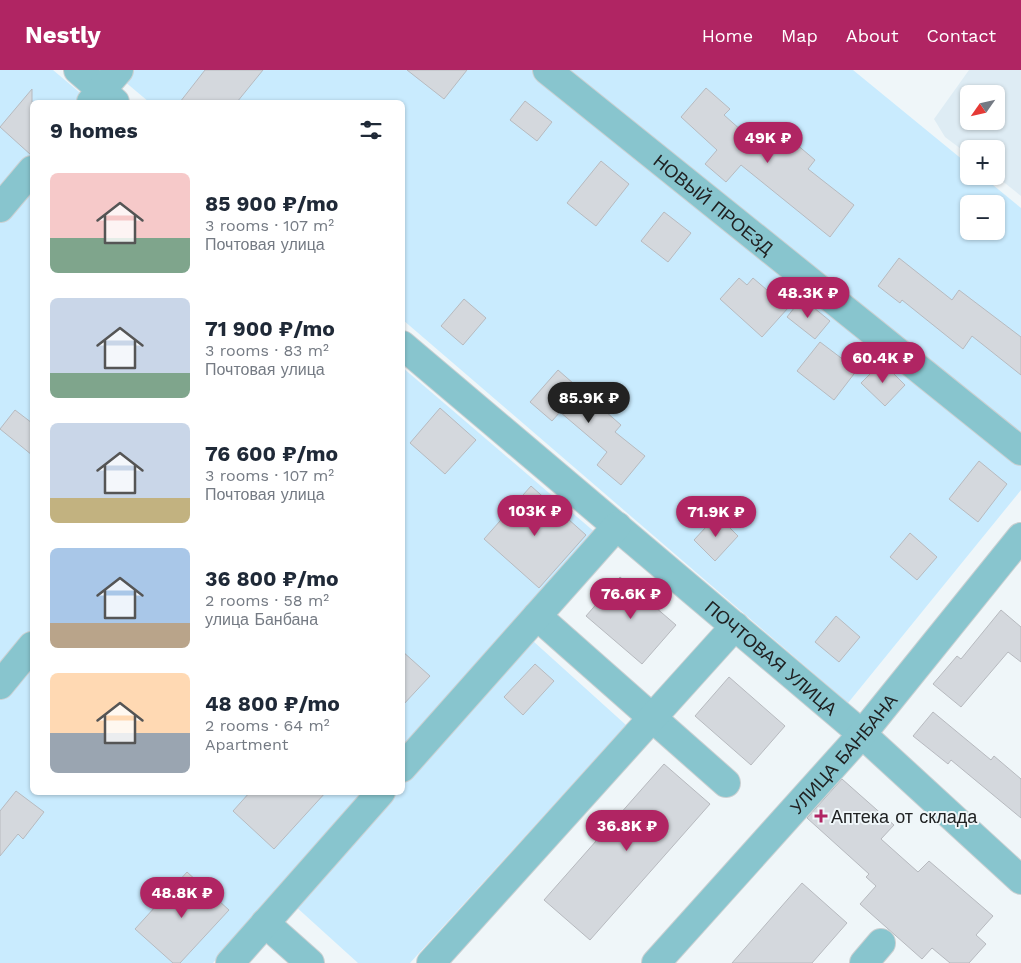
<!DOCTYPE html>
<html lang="en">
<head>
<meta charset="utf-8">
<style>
  body { margin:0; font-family:"Work Sans",sans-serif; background:#f2f2f3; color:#1f2937; height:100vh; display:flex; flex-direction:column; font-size:19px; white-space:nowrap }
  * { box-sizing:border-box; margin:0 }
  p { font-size:16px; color:#747a83 }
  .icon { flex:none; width:28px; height:28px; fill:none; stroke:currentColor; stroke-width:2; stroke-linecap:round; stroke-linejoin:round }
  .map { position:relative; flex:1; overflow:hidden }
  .panel { position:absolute; left:30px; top:30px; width:375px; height:695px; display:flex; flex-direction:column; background:#fff; border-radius:8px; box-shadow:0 1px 4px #0004 }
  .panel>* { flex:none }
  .needle { width:32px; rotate:236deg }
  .controls { position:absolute; left:960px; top:15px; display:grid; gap:10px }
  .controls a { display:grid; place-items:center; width:45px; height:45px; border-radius:8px; background:#fff; box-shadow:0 1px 4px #0004; font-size:25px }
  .price { position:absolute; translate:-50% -42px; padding:0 11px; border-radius:18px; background:#b02563; color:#fff; font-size:16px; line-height:32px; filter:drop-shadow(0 1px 2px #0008) }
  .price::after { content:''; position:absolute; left:50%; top:30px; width:15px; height:11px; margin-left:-8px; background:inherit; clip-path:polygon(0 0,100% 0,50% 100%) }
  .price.selected { background:#222; color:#fff }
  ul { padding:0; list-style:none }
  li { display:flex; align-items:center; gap:15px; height:125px; padding:0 20px }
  li span { display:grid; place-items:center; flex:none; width:140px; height:100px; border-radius:8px; color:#555 }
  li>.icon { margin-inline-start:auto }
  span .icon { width:60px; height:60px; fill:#fffc; stroke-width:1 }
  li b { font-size:21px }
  h2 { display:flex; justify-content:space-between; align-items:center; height:60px; padding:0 20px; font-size:21px }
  header { display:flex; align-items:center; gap:30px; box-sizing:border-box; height:70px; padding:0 25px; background:#b02563; color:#fff }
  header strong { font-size:24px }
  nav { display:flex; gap:28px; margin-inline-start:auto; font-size:18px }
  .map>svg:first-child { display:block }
  .built { fill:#deecf4; fill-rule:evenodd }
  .green { fill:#c9ebfe; fill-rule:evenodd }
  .building { fill:#d4d8dd; stroke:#b7babf }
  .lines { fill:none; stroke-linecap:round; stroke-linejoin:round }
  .minor-casing { stroke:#cad0d2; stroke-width:30 }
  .minor { stroke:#88c5ce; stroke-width:28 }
  .poi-dot { fill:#b02563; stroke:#eff6f9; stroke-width:2 }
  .labels { text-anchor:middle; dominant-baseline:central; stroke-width:4; stroke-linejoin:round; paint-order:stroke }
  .street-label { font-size:18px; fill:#202223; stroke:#eff6f9 }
  .poi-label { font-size:18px; fill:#202223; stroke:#eff6f9; text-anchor:start }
</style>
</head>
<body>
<header>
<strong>Nestly</strong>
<nav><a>Home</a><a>Map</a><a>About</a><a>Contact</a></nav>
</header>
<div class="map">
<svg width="1021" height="893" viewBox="0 0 1021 893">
  <rect width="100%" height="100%" fill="#eff6f9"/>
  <path class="built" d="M 969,0 L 1021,0 L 1021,126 L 996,106 L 996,79 L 969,79 L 969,85 L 945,67 L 934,49 ZM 969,24 L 996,24 L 996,51 L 969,51 Z"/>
  <g class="green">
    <path d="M 0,0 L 53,0 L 91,32 L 32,32 L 32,722 L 366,723 L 213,893 L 0,893 Z"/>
    <path d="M 111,0 L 853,0 L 969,95 L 969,106 L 982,106 L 1021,138 L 1021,420 L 848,633 L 403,250 L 402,32 L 149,32 ZM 969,134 L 996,134 L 996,161 L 969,161 Z"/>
    <path d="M 403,298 L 597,464 L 403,681 Z"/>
    <path d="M 533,571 L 626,655 L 410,893 L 358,893 L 294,835 L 396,723 L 402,722 L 403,715 Z"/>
  </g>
  <g class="building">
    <path d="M 205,0 L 263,0 L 237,32 L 180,32 Z"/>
    <path d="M 407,0 L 467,0 L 444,29 Z"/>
    <path d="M 706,18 L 730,39 L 724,45 L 760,77 L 776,57 L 815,90 L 808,99 L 854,135 L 830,167 L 741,95 L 726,112 L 705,94 L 717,80 L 681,47 Z"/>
    <path d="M 32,19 L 32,85 L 31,85 L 0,57 Z"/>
    <path d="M 525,31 L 552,52 L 537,71 L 510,50 Z"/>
    <path d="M 601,91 L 629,114 L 596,156 L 567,133 Z"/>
    <path d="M 664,142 L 691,163 L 668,192 L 641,171 Z"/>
    <path d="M 899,188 L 952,230 L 959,220 L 1021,267 L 1021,305 L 972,266 L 963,279 L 902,230 L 900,233 L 878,216 Z"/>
    <path d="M 739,208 L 747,215 L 753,208 L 788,238 L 762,267 L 720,229 Z"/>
    <path d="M 802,228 L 830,251 L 815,269 L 787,247 Z"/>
    <path d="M 464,229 L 486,248 L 463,275 L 441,256 Z"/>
    <path d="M 820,272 L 857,300 L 834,330 L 797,301 Z"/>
    <path d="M 882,292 L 905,315 L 885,336 L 861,313 Z"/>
    <path d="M 558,300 L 621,355 L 615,362 L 645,386 L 621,415 L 597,395 L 607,382 L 560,342 L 552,351 L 530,332 Z"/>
    <path d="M 440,338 L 476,370 L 445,404 L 410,373 Z"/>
    <path d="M 15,340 L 32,353 L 32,385 L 0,359 Z"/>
    <path d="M 979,391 L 1007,414 L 978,452 L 949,429 Z"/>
    <path d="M 531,416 L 586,465 L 539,518 L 484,469 Z"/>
    <path d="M 717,445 L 738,466 L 715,491 L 694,470 Z"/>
    <path d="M 910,463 L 937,487 L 917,510 L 890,487 Z"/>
    <path d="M 620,507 L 676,555 L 642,594 L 586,546 Z"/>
    <path d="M 1001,540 L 1021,557 L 1021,592 L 1008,582 L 961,637 L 933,614 L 957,586 L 961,589 Z"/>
    <path d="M 836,546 L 860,567 L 839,592 L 815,572 Z"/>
    <path d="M 402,581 L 430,606 L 402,636 Z"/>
    <path d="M 535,594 L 554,611 L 523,645 L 504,627 Z"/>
    <path d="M 729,607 L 785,656 L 751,695 L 695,646 Z"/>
    <path d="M 933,642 L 991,690 L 994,686 L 1021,709 L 1021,748 L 951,690 L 948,694 L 913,666 Z"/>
    <path d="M 664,694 L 710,734 L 590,870 L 544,830 Z"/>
    <path d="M 842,709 L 894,755 L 881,769 L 918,802 L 929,791 L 993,846 L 976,865 L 986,874 L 969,893 L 950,893 L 932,878 L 922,889 L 860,834 L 876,816 L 866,807 L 869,804 L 807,748 Z"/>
    <path d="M 16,721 L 44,742 L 23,769 L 18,764 L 0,786 L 0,741 Z"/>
    <path d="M 250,722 L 326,722 L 274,779 L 233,741 Z"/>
    <path d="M 187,802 L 229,840 L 180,893 L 173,893 L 135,859 Z"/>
    <path d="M 802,813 L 847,853 L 812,893 L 732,893 Z"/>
  </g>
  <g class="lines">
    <g class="minor-casing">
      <g id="minor">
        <path d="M 78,0 L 115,32"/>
        <path id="s1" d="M 547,0 L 1021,381"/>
        <path d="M 91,32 L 119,0"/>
        <path d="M 0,138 L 32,100"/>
        <path id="s2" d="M 402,275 L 862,664 L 1021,810"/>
        <path d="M 537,546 L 726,713"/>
        <path d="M 0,615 L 32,576"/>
        <path d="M 402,698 L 617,456"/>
        <path d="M 265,853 L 310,893"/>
        <path d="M 230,893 L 381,722"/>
        <path d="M 431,893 L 735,556"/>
        <path id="s3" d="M 656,893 L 862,664 L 1021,467"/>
        <path d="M 864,893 L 881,873"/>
      </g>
    </g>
    <use href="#minor" class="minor"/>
  </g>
  <path class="poi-dot" d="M818.5 738.5h5v5h5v5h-5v5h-5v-5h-5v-5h5z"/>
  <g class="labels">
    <g class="street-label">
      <text stroke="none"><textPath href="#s1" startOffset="214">НОВЫЙ ПРОЕЗД</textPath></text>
      <text stroke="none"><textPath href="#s2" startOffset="484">ПОЧТОВАЯ УЛИЦА</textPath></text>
      <text stroke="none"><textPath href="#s3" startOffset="281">УЛИЦА БАНБАНА</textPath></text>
    </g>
    <g class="poi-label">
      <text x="831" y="746">Аптека от склада</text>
    </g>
  </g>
</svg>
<div class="controls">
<a><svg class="needle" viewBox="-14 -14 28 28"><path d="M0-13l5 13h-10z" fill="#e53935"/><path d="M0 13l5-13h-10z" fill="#747a83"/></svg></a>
<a>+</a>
<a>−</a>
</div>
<b class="price" style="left:768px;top:94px">49K ₽</b>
<b class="price" style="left:808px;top:249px">48.3K ₽</b>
<b class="price" style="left:883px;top:314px">60.4K ₽</b>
<b class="price selected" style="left:589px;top:354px">85.9K ₽</b>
<b class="price" style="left:535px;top:467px">103K ₽</b>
<b class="price" style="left:716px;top:468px">71.9K ₽</b>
<b class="price" style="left:631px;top:550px">76.6K ₽</b>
<b class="price" style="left:627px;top:782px">36.8K ₽</b>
<b class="price" style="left:182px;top:849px">48.8K ₽</b>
<section class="panel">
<h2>9 homes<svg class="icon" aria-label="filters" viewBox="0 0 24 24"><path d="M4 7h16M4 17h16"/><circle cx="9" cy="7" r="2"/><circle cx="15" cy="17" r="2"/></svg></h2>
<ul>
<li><span style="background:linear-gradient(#f6c9c9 65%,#7fa58c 0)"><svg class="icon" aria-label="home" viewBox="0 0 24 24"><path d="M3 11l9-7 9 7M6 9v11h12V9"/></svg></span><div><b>85 900 ₽/mo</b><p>3 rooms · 107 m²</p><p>Почтовая улица</p></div></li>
<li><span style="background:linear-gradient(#c9d6e8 75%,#7fa58c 0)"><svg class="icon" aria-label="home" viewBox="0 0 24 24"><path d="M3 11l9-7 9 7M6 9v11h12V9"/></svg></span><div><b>71 900 ₽/mo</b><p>3 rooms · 83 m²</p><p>Почтовая улица</p></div></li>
<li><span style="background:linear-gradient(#c9d6e8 75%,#c2b280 0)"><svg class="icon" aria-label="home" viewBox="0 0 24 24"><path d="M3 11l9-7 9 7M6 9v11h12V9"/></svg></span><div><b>76 600 ₽/mo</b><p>3 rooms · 107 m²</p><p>Почтовая улица</p></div></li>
<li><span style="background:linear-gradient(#a9c7e8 75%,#b9a48a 0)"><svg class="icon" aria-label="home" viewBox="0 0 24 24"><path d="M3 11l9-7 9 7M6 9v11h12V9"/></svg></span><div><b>36 800 ₽/mo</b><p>2 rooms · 58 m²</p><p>улица Банбана</p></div></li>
<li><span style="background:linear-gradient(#ffd9b3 60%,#9aa5b1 0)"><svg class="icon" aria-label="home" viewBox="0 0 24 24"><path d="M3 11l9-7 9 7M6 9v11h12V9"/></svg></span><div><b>48 800 ₽/mo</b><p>2 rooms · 64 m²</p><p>Apartment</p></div></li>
</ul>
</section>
</div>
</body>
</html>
